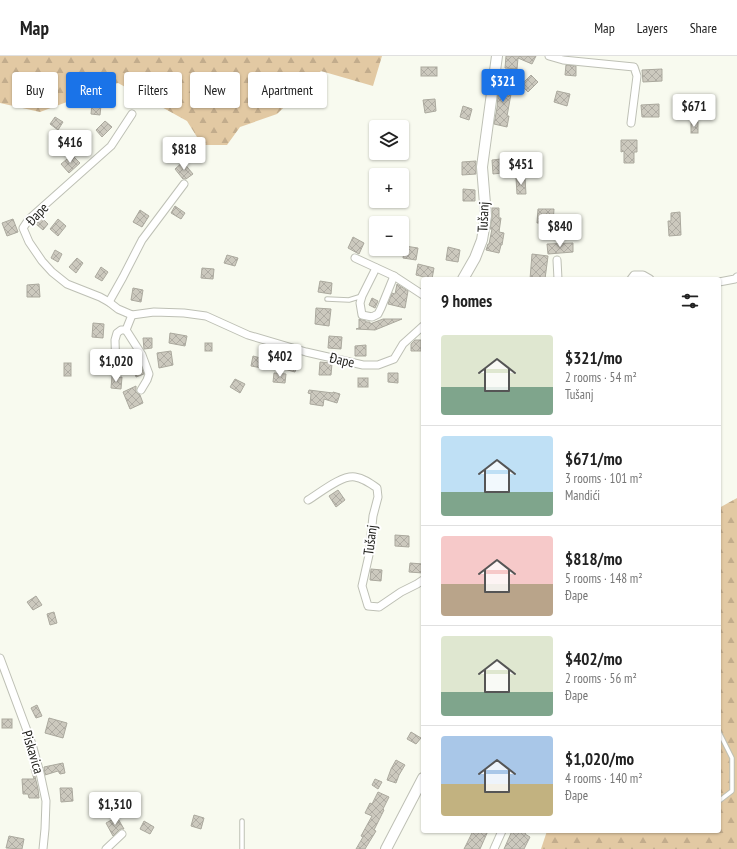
<!DOCTYPE html>
<html lang="en">
<head>
<meta charset="utf-8">
<style>
  body { margin:0; font-family:"PT Sans Narrow",sans-serif; background:#f6f6f6; color:#222; height:100vh; display:flex; flex-direction:column; font-size:15px; white-space:nowrap }
  * { box-sizing:border-box; margin:0 }
  p { font-size:13px; color:#767676 }
  .icon { flex:none; width:22px; height:22px; fill:none; stroke:currentColor; stroke-width:2; stroke-linecap:round; stroke-linejoin:round }
  .map { position:relative; flex:1; overflow:hidden }
  .panel { position:absolute; left:421px; top:221px; width:300px; height:556px; display:flex; flex-direction:column; background:#fff; border-radius:4px; box-shadow:0 1px 3px #0004 }
  .panel>* { flex:none }
  .banner { position:absolute; left:12px; top:16px; width:349px; height:36px; display:flex; gap:8px }
  .tools { position:absolute; left:369px; top:64px; display:grid; gap:8px }
  .tools a { display:grid; place-items:center; width:40px; height:40px; border-radius:4px; background:#fff; box-shadow:0 1px 3px #0004; font-size:20px }
  .price { position:absolute; translate:-50% -34px; padding:0 9px; border-radius:4px; background:#fff; color:#222; font-size:13px; line-height:26px; filter:drop-shadow(0 1px 2px #0008) }
  .price::after { content:''; position:absolute; left:50%; top:24px; width:12px; height:9px; margin-left:-6px; background:inherit; clip-path:polygon(0 0,100% 0,50% 100%) }
  .price.on { background:#1a73e8; color:#fff }
  ul { padding:0; list-style:none }
  li { display:flex; align-items:center; gap:12px; height:100px; padding:0 20px }
  li+li { border-top:1px solid #e0e0e0 }
  li span { display:grid; place-items:center; flex:none; width:112px; height:80px; border-radius:4px; color:#555 }
  li>.icon { margin-inline-start:auto }
  span .icon { width:48px; height:48px; fill:#fffc; stroke-width:1 }
  li b { font-size:17px }
  h2 { display:flex; justify-content:space-between; align-items:center; height:48px; padding:0 20px; font-size:17px }
  .pill { padding:0 14px; border-radius:4px; background:#fff; box-shadow:0 1px 3px #0004; font-size:14px; line-height:36px }
  .pill.on { background:#1a73e8; color:#fff }
  header { display:flex; align-items:center; gap:24px; box-sizing:border-box; height:56px; padding:0 20px; background:#fff; border-bottom:1px solid #e0e0e0 }
  header strong { font-size:19px }
  nav { display:flex; gap:22px; margin-inline-start:auto; font-size:14px }
  .map>svg:first-child { display:block }
  .forest { fill:url(#forest-firs) }
  .building { fill:url(#building-cross-hatch); stroke:#aba99e }
  .lines { fill:none; stroke-linecap:round; stroke-linejoin:round }
  .lane-casing { stroke:#bec0b5; stroke-width:5.5 }
  .street-casing { stroke:#bec0b5; stroke-width:9 }
  .secondary-casing { stroke:#bec0b5; stroke-width:12 }
  .lane { stroke:#fff; stroke-width:3.5 }
  .street { stroke:#fff; stroke-width:7 }
  .secondary { stroke:#fff; stroke-width:10 }
  .labels { text-anchor:middle; dominant-baseline:central; stroke-width:4; stroke-linejoin:round; paint-order:stroke }
  .street-label { font-size:14px; fill:#21211d; stroke:#fff }
</style>
</head>
<body>
<header>
<strong>Map</strong>
<nav><a>Map</a><a>Layers</a><a>Share</a></nav>
</header>
<div class="map">
<svg width="737" height="793" viewBox="0 0 737 793">
  <defs>
    <pattern id="forest-firs" width="22" height="20" patternUnits="userSpaceOnUse"><rect width="22" height="20" fill="#e2c9a3"/><path d="M5 1l3.5 6h-7zM16 11l3.5 6h-7z" fill="#c2ac8c"/></pattern>
    <pattern id="building-cross-hatch" width="8" height="8" patternUnits="userSpaceOnUse"><rect width="8" height="8" fill="#ccc9be"/><path d="M0 0l8 8M0 8l8-8" fill="none" stroke="#afaca3"/></pattern>
  </defs>
  <rect width="100%" height="100%" fill="#f8faef"/>
  <g class="forest">
    <path d="M 0,0 L 382,0 L 373,30 L 321,15 L 277,58 L 240,71 L 227,89 L 202,89 L 187,65 L 118,27 L 40,56 L 0,47 Z"/>
    <path d="M 737,442 L 737,793 L 541,793 L 547,775 L 719,775 L 719,452 Z"/>
  </g>
  <g class="building">
    <path d="M 506,0 L 536,0 L 532,8 L 518,2 L 517,13 L 505,12 Z"/>
    <path d="M 566,9 L 576,10 L 576,20 L 565,19 Z"/>
    <rect x="421" y="11" width="16" height="9"/>
    <path d="M 662,13 L 662,25 L 643,26 L 642,14 Z"/>
    <path d="M 531,19 L 538,26 L 528,36 L 521,29 Z"/>
    <path d="M 501,20 L 509,20 L 508,41 L 511,38 L 507,60 L 509,60 L 507,71 L 494,68 L 497,52 L 498,39 L 500,39 Z"/>
    <path d="M 557,35 L 570,38 L 567,50 L 554,46 Z"/>
    <path d="M 435,43 L 436,55 L 425,57 L 423,44 Z"/>
    <path d="M 92,48 L 101,49 L 100,59 L 91,58 Z"/>
    <path d="M 659,48 L 659,61 L 642,61 L 641,49 Z"/>
    <path d="M 463,50 L 472,53 L 469,64 L 460,61 Z"/>
    <path d="M 55,61 L 63,66 L 58,74 L 50,68 Z"/>
    <path d="M 105,65 L 112,71 L 102,81 L 96,74 Z"/>
    <rect x="691" y="66" width="7" height="11"/>
    <path d="M 621,84 L 637,84 L 637,96 L 634,96 L 634,107 L 624,107 L 624,95 L 621,96 Z"/>
    <path d="M 72,99 L 80,107 L 69,117 L 61,108 Z"/>
    <path d="M 501,103 L 502,117 L 493,118 L 492,104 Z"/>
    <path d="M 476,105 L 476,118 L 462,119 L 462,106 Z"/>
    <path d="M 183,106 L 193,118 L 186,123 L 183,123 L 175,113 Z"/>
    <path d="M 516,122 L 525,122 L 526,138 L 517,138 Z"/>
    <path d="M 463,133 L 475,134 L 475,145 L 463,145 Z"/>
    <path d="M 175,150 L 185,157 L 181,163 L 171,157 Z"/>
    <path d="M 492,152 L 499,152 L 499,162 L 501,162 L 499,176 L 504,177 L 502,189 L 501,189 L 499,197 L 486,194 L 488,188 L 489,188 L 492,173 L 490,173 L 492,161 Z"/>
    <path d="M 538,153 L 554,153 L 553,167 L 537,167 Z"/>
    <path d="M 140,154 L 149,160 L 142,171 L 133,166 Z"/>
    <path d="M 680,156 L 681,179 L 669,180 L 668,165 L 671,165 L 671,157 Z"/>
    <path d="M 42,162 L 48,168 L 43,174 L 36,168 Z"/>
    <path d="M 13,163 L 18,176 L 7,180 L 2,167 Z"/>
    <path d="M 58,163 L 66,170 L 58,180 L 50,173 Z"/>
    <path d="M 353,181 L 364,187 L 359,198 L 348,192 Z"/>
    <path d="M 573,187 L 573,196 L 548,198 L 547,188 Z"/>
    <path d="M 405,190 L 418,192 L 416,204 L 403,202 Z"/>
    <path d="M 448,191 L 460,194 L 458,206 L 446,204 Z"/>
    <path d="M 55,194 L 62,198 L 58,206 L 51,202 Z"/>
    <path d="M 532,198 L 548,200 L 545,223 L 530,223 Z"/>
    <path d="M 227,199 L 238,202 L 235,210 L 224,207 Z"/>
    <path d="M 77,202 L 83,207 L 76,217 L 69,211 Z"/>
    <path d="M 418,208 L 434,212 L 432,223 L 416,219 Z"/>
    <path d="M 101,211 L 108,216 L 102,225 L 95,221 Z"/>
    <path d="M 202,212 L 214,213 L 213,223 L 201,222 Z"/>
    <path d="M 320,225 L 332,227 L 331,238 L 318,236 Z"/>
    <path d="M 39,228 L 40,241 L 27,241 L 27,229 Z"/>
    <path d="M 397,228 L 408,235 L 405,252 L 388,248 L 392,237 L 395,238 Z"/>
    <path d="M 133,232 L 143,234 L 141,246 L 131,244 Z"/>
    <path d="M 372,242 L 378,245 L 375,252 L 369,249 Z"/>
    <path d="M 316,252 L 331,253 L 329,270 L 315,268 Z"/>
    <path d="M 359,263 L 366,265 L 366,266 L 370,266 L 370,268 L 383,263 L 402,263 L 375,274 L 356,273 L 359,272 Z"/>
    <path d="M 93,267 L 104,268 L 103,282 L 92,281 Z"/>
    <path d="M 170,277 L 187,280 L 185,290 L 169,287 Z"/>
    <path d="M 329,280 L 342,281 L 341,293 L 328,292 Z"/>
    <path d="M 143,282 L 152,282 L 152,292 L 144,293 Z"/>
    <path d="M 415,284 L 421,284 L 421,295 L 411,295 L 411,288 Z"/>
    <rect x="205" y="287" width="7" height="8"/>
    <path d="M 366,289 L 366,300 L 355,300 L 355,290 Z"/>
    <path d="M 171,295 L 173,309 L 159,312 L 157,297 Z"/>
    <path d="M 253,300 L 264,303 L 262,312 L 251,310 Z"/>
    <path d="M 110,301 L 111,313 L 99,315 L 97,303 Z"/>
    <path d="M 287,302 L 298,305 L 295,316 L 284,313 Z"/>
    <path d="M 320,306 L 332,307 L 331,319 L 319,319 Z"/>
    <rect x="64" y="307" width="7" height="13"/>
    <path d="M 140,308 L 144,318 L 136,321 L 133,309 Z"/>
    <path d="M 274,317 L 286,318 L 285,327 L 273,326 Z"/>
    <path d="M 388,317 L 398,317 L 398,327 L 388,326 Z"/>
    <path d="M 112,320 L 116,322 L 122,321 L 121,333 L 111,332 Z"/>
    <rect x="358" y="322" width="10" height="9"/>
    <path d="M 235,323 L 245,328 L 240,337 L 230,331 Z"/>
    <path d="M 136,330 L 136,336 L 140,339 L 143,347 L 130,353 L 123,336 Z"/>
    <path d="M 309,334 L 333,337 L 333,336 L 340,338 L 337,347 L 324,343 L 323,350 L 310,348 L 311,338 L 308,337 Z"/>
    <path d="M 338,434 L 345,444 L 336,451 L 329,440 Z"/>
    <path d="M 395,479 L 409,480 L 409,491 L 395,490 Z"/>
    <path d="M 410,507 L 423,508 L 423,517 L 409,516 Z"/>
    <path d="M 371,513 L 382,514 L 381,525 L 370,524 Z"/>
    <path d="M 36,540 L 42,549 L 33,554 L 27,546 Z"/>
    <path d="M 54,556 L 57,567 L 50,569 L 47,558 Z"/>
    <path d="M 37,649 L 42,660 L 36,662 L 31,652 Z"/>
    <path d="M 49,662 L 67,667 L 63,682 L 45,677 Z"/>
    <rect x="2" y="663" width="10" height="9"/>
    <path d="M 411,676 L 421,682 L 416,688 L 407,683 Z"/>
    <path d="M 396,704 L 405,709 L 399,719 L 396,727 L 387,724 L 391,713 Z"/>
    <path d="M 63,707 L 65,717 L 60,718 L 58,715 L 45,719 L 44,711 Z"/>
    <path d="M 33,712 L 38,733 L 39,742 L 29,742 L 28,738 L 23,738 L 22,723 L 34,723 L 31,713 Z"/>
    <path d="M 375,723 L 382,726 L 378,733 L 372,729 Z"/>
    <path d="M 60,732 L 72,732 L 73,745 L 61,746 Z"/>
    <path d="M 378,736 L 389,741 L 383,753 L 384,754 L 374,774 L 376,775 L 365,793 L 356,793 L 363,781 L 361,780 L 372,760 L 365,757 L 370,747 L 372,748 Z"/>
    <path d="M 194,759 L 204,762 L 201,773 L 191,770 Z"/>
    <path d="M 117,761 L 124,773 L 121,773 L 119,774 L 113,780 L 106,767 Z"/>
    <path d="M 144,765 L 154,771 L 150,778 L 140,773 Z"/>
    <path d="M 473,775 L 488,775 L 480,793 L 464,793 Z"/>
    <path d="M 512,775 L 527,775 L 525,778 L 530,781 L 524,793 L 504,793 Z"/>
    <path d="M 9,780 L 24,783 L 22,793 L 6,792 Z"/>
  </g>
  <g class="lines">
    <g class="lane-casing">
      <g id="lane">
        <path d="M 327,243 L 349,244 L 362,240"/>
        <path d="M 719,676 L 732,702 L 732,735 L 719,745"/>
        <path d="M 242,793 L 242,765"/>
      </g>
    </g>
    <g class="street-casing">
      <g id="street">
        <path d="M 549,0 L 563,4 L 634,11 L 637,20 L 631,67"/>
        <path d="M 132,58 L 111,90 L 29,163 L 23,172 L 29,186 L 42,205 L 52,216 L 67,228 L 100,241 L 109,246 L 118,253 L 132,259 L 154,256 L 184,257 L 206,260 L 248,279 L 306,296 L 363,309 L 378,309 L 394,303 L 403,288 L 423,270"/>
        <path d="M 355,202 L 394,220 L 423,239"/>
        <path d="M 557,204 L 558,223"/>
        <path d="M 376,212 L 362,240 L 360,247 L 362,259 L 372,261 L 378,258 L 381,252 L 394,220"/>
        <path d="M 631,223 L 634,219 L 643,219 L 650,223"/>
        <path d="M 719,226 L 735,223 L 737,221"/>
        <path d="M 109,246 L 123,221 L 142,184 L 184,128"/>
        <path d="M 132,259 L 126,274 L 142,299 L 149,318 L 147,324 L 141,334"/>
        <path d="M 116,317 L 115,284 L 117,277 L 121,274 L 126,274"/>
        <path d="M 308,444 C 320,437 341,419 355,421 C 363,422 370,427 377,432 L 378,441 L 373,460 L 369,499 L 362,530 L 368,550 L 379,551 L 401,536 L 417,528 L 423,524"/>
        <path d="M 0,602 L 32,688 L 40,717 L 46,745 L 45,773 L 43,793"/>
        <path d="M 106,793 L 122,778"/>
        <path d="M 494,793 L 502,775"/>
      </g>
    </g>
    <g class="secondary-casing">
      <g id="secondary">
        <path d="M 463,223 L 475,202 L 482,184 L 486,160 L 482,111 L 497,0"/>
        <path d="M 386,793 L 423,722"/>
      </g>
    </g>
    <use href="#lane" class="lane"/>
    <use href="#street" class="street"/>
    <use href="#secondary" class="secondary"/>
  </g>
  <g class="labels">
    <g class="street-label">
      <text transform="translate(37 158) rotate(-46)">Đape</text>
      <text transform="translate(483 161) rotate(-87)">Tušanj</text>
      <text transform="translate(342 304) rotate(13)">Đape</text>
      <text transform="translate(370 484) rotate(-83)">Tušanj</text>
      <text transform="translate(33 696) rotate(73)">Piskavica</text>
    </g>
  </g>
</svg>
<div class="tools">
<a><svg class="icon" aria-label="layers" viewBox="0 0 24 24"><path d="M12 4l9 5-9 5-9-5zM3 14l9 5 9-5"/></svg></a>
<a>+</a>
<a>−</a>
</div>
<b class="price on" style="left:503px;top:47px">$321</b>
<b class="price" style="left:694px;top:72px">$671</b>
<b class="price" style="left:70px;top:108px">$416</b>
<b class="price" style="left:184px;top:115px">$818</b>
<b class="price" style="left:521px;top:130px">$451</b>
<b class="price" style="left:560px;top:192px">$840</b>
<b class="price" style="left:280px;top:322px">$402</b>
<b class="price" style="left:116px;top:327px">$1,020</b>
<b class="price" style="left:115px;top:770px">$1,310</b>
<div class="banner">
<a class="pill">Buy</a>
<a class="pill on">Rent</a>
<a class="pill">Filters</a>
<a class="pill">New</a>
<a class="pill">Apartment</a>
</div>
<section class="panel">
<h2>9 homes<svg class="icon" aria-label="filters" viewBox="0 0 24 24"><path d="M4 7h16M4 17h16"/><circle cx="9" cy="7" r="2"/><circle cx="15" cy="17" r="2"/></svg></h2>
<ul>
<li><span style="background:linear-gradient(#dfe7d0 65%,#7fa58c 0)"><svg class="icon" aria-label="home" viewBox="0 0 24 24"><path d="M3 11l9-7 9 7M6 9v11h12V9"/></svg></span><div><b>$321/mo</b><p>2 rooms · 54 m²</p><p>Tušanj</p></div></li>
<li><span style="background:linear-gradient(#bfe0f5 70%,#7fa58c 0)"><svg class="icon" aria-label="home" viewBox="0 0 24 24"><path d="M3 11l9-7 9 7M6 9v11h12V9"/></svg></span><div><b>$671/mo</b><p>3 rooms · 101 m²</p><p>Mandići</p></div></li>
<li><span style="background:linear-gradient(#f6c9c9 60%,#b9a48a 0)"><svg class="icon" aria-label="home" viewBox="0 0 24 24"><path d="M3 11l9-7 9 7M6 9v11h12V9"/></svg></span><div><b>$818/mo</b><p>5 rooms · 148 m²</p><p>Đape</p></div></li>
<li><span style="background:linear-gradient(#dfe7d0 70%,#7fa58c 0)"><svg class="icon" aria-label="home" viewBox="0 0 24 24"><path d="M3 11l9-7 9 7M6 9v11h12V9"/></svg></span><div><b>$402/mo</b><p>2 rooms · 56 m²</p><p>Đape</p></div></li>
<li><span style="background:linear-gradient(#a9c7e8 60%,#c2b280 0)"><svg class="icon" aria-label="home" viewBox="0 0 24 24"><path d="M3 11l9-7 9 7M6 9v11h12V9"/></svg></span><div><b>$1,020/mo</b><p>4 rooms · 140 m²</p><p>Đape</p></div></li>
</ul>
</section>
</div>
</body>
</html>
